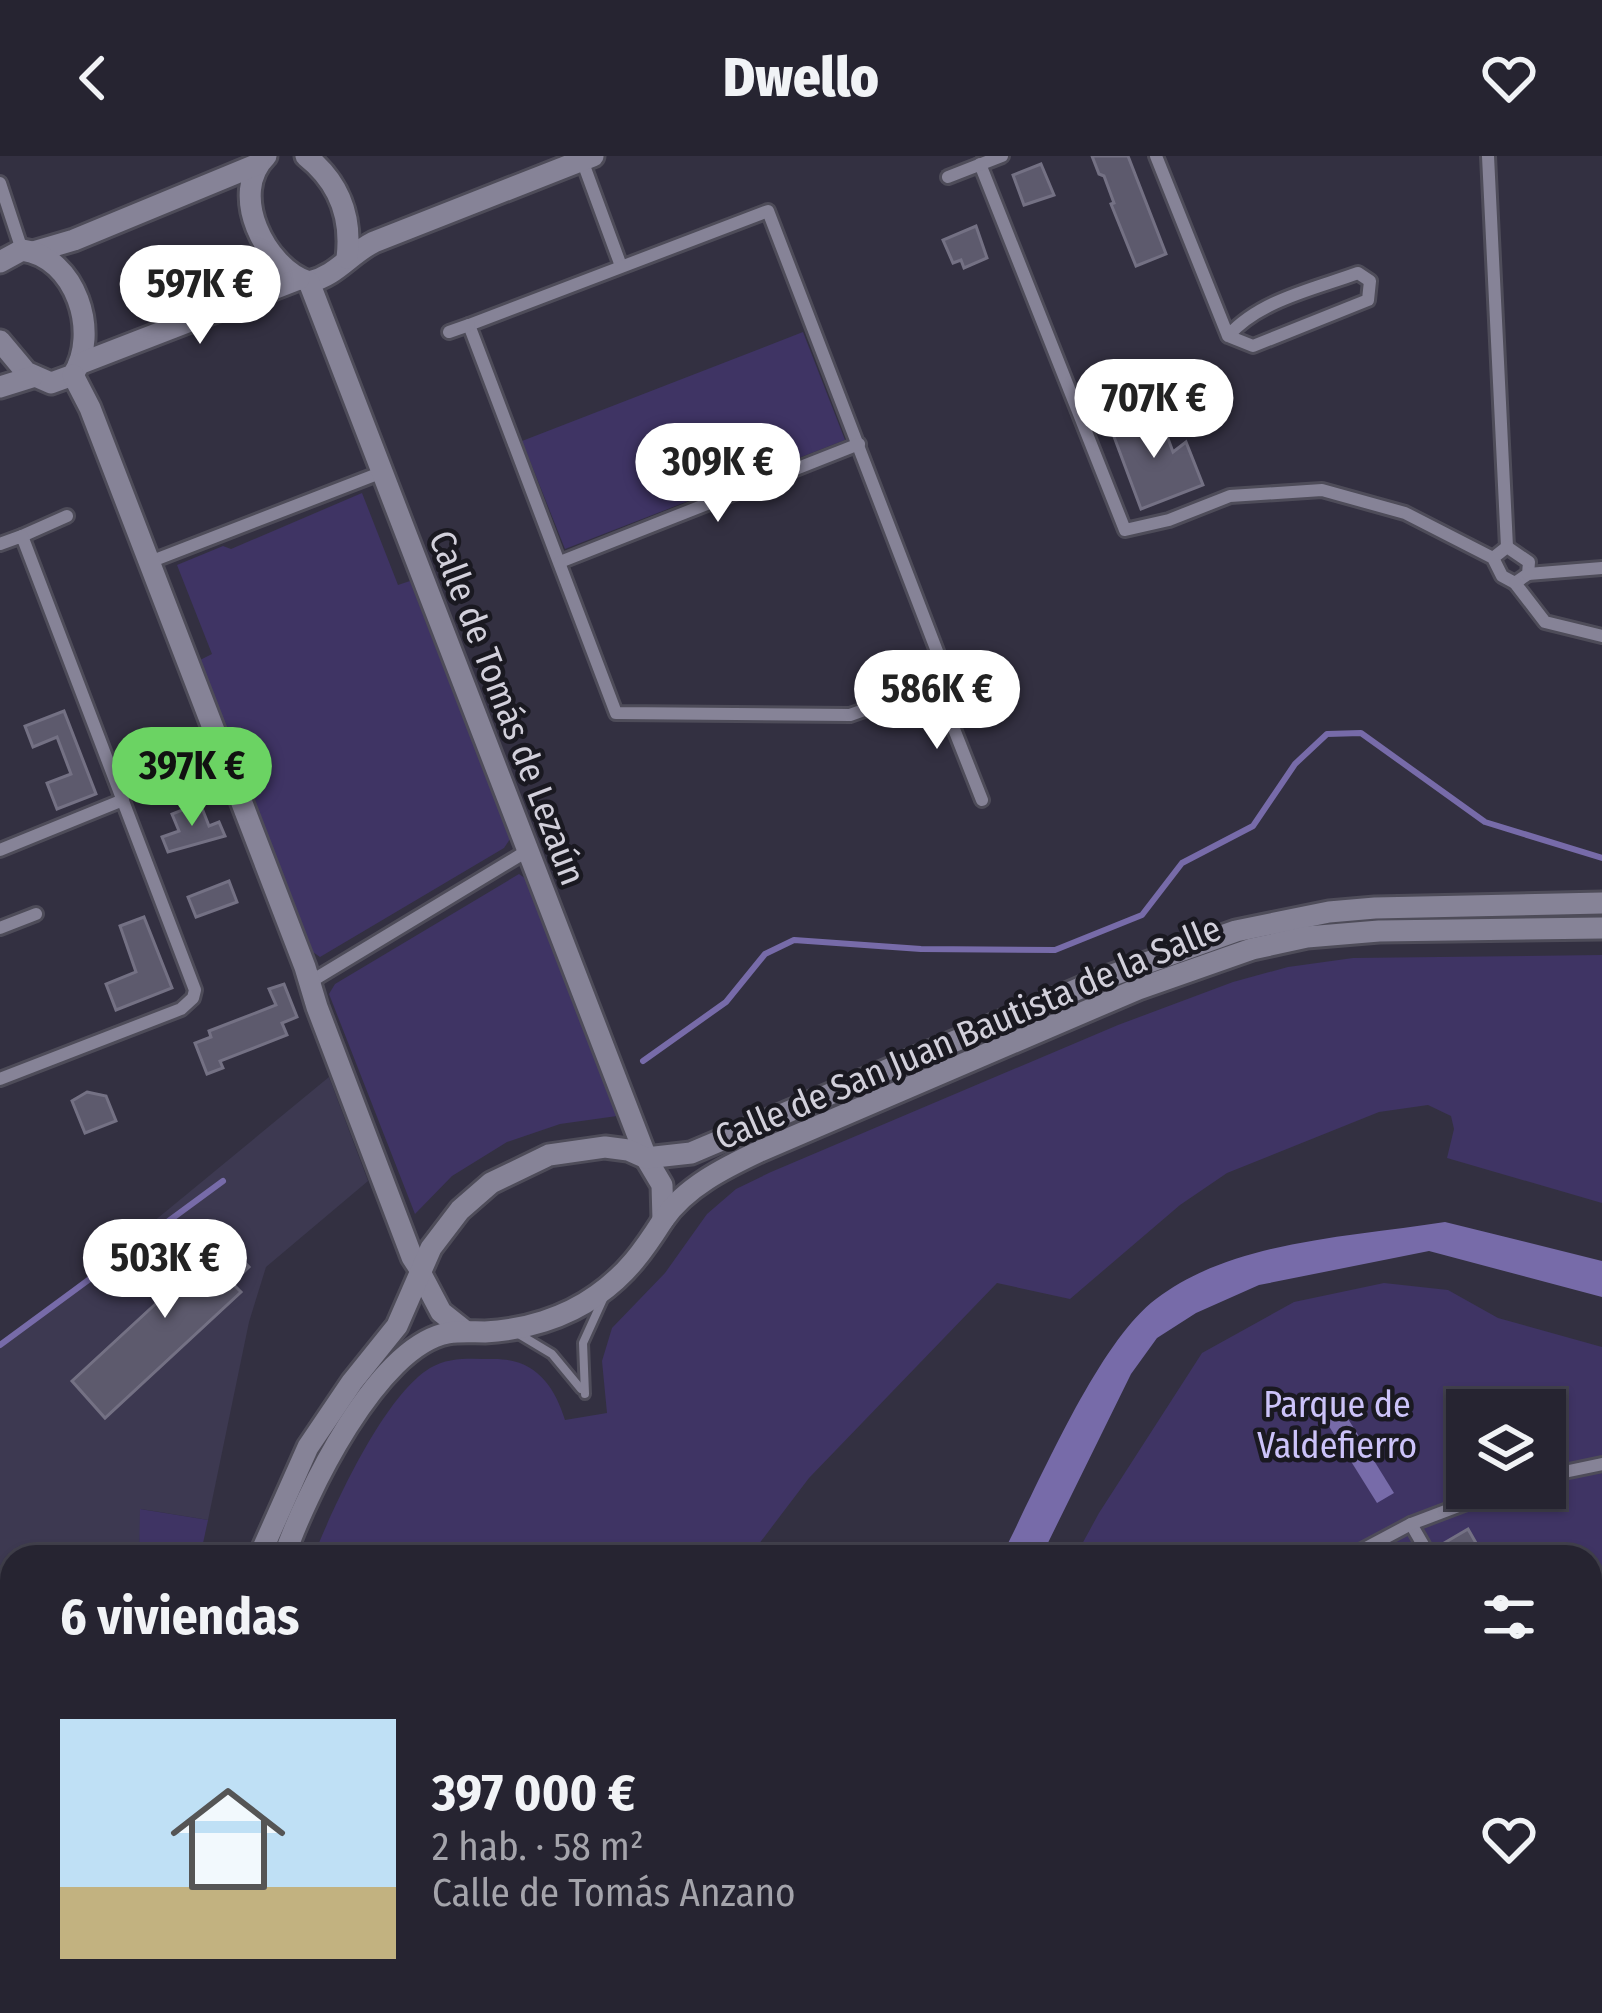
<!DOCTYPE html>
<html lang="es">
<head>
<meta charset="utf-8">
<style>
  body { margin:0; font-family:"Fira Sans Condensed",sans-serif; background:#2e2c39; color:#f1f3f6; height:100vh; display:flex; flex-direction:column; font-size:45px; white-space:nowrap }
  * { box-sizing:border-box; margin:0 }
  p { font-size:39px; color:#a4a4ab }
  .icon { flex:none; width:66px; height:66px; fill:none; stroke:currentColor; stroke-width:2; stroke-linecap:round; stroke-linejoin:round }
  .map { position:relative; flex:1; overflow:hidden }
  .side { position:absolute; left:0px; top:1389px; width:1602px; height:468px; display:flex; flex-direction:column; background:#262431; border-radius:36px 36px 0 0; box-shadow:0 3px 9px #0004,0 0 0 3px #42414d }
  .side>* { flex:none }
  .controls { position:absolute; left:1446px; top:1233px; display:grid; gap:24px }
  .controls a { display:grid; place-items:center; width:120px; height:120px; border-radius:0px; background:#262431; box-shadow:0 3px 9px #0004,0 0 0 3px #42414d; font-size:60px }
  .price { position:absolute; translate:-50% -102px; padding:0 27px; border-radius:42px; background:#fff; color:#222; font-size:39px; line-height:78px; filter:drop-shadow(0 3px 6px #0008) }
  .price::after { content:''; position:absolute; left:50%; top:72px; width:36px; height:27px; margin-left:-18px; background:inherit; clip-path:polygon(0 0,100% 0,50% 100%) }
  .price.current { background:#6bd363; color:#111 }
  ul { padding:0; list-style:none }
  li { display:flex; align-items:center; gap:36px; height:300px; padding:0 60px }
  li+li { border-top:3px solid #42414d }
  li span { display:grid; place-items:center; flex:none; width:336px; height:240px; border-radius:0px; color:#555 }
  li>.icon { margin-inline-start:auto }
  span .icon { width:144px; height:144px; fill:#fffc; stroke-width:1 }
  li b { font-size:51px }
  h2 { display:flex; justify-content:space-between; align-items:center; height:144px; padding:0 60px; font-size:51px }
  header { display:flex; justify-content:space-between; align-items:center; height:156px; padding:0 60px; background:#262431; font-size:54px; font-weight:800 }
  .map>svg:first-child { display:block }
  .built { fill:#3d3951 }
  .green { fill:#3f3464; fill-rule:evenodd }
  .water { fill:#776ba9 }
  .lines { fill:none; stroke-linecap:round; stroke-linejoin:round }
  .stream { stroke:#776ba9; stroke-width:6 }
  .building { fill:#5d5a6d; stroke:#747184; stroke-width:3 }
  .lane-casing { stroke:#4e4c59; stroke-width:14 }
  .street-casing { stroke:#4e4c59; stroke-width:18 }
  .secondary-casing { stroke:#4e4c59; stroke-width:27 }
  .lane { stroke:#868397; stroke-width:8 }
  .street { stroke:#868397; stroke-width:12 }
  .secondary { stroke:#868397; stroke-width:21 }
  .labels { text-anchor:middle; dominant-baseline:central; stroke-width:9; stroke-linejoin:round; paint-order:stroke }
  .street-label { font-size:36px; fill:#d2d0db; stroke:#1a1921 }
  .park-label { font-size:36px; fill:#ccc3f9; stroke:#1a1921 }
</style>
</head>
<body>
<header><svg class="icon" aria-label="back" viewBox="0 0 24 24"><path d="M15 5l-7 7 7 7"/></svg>Dwello<svg class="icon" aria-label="heart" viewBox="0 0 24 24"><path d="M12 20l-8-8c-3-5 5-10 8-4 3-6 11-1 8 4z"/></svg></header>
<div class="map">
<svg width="1602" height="1857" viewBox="0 0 1602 1857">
  <rect width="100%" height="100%" fill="#333041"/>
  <path class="built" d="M 329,921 L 368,1025 L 266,1111 L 249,1166 L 208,1364 L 141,1353 L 139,1401 L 12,1401 L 12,1482 L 0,1482 L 0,1192 Z"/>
  <g class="green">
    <path d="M 803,176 L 845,284 L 565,393 L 522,285 Z"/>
    <path d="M 362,337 L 398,429 L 410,425 L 510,683 L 504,692 L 320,801 L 313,796 L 200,504 L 212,498 L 177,409 L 223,390 L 231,393 Z"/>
    <path d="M 519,718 L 526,723 L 617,960 L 560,968 L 507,986 L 452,1020 L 415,1058 L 329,838 L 335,828 Z"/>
    <path d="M 1602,799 L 1602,1047 L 1447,1002 L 1454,973 L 1451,960 L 1428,949 L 1379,956 L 1227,1017 L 1180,1049 L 1070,1143 L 997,1127 L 809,1322 L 749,1401 L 313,1401 C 334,1350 383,1241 430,1212 C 450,1200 473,1203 494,1203 C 535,1203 554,1229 565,1264 L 607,1257 L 602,1205 L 612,1172 L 665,1117 L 707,1058 L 736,1033 L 771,1016 L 1118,869 L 1233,826 L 1288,811 L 1353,802 Z"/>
    <path d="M 1384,1127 L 1448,1134 L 1498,1162 L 1602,1191 L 1602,1608 L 1590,1615 L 1590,1401 L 1075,1401 L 1099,1357 L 1202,1197 L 1294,1146 ZM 1467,1254 L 1545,1254 L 1545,1332 L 1467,1332 Z"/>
    <path d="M 140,1353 L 208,1364 L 200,1401 L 139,1401 Z"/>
    <path d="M 0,1482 L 12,1482 L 12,1751 L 0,1752 Z"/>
    <path d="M 231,1845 L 509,1845 L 505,1857 L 227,1857 Z"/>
    <path d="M 843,1845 L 1198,1845 L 1205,1857 L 835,1857 Z"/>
  </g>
  <g class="water">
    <path d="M 1445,1066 L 1602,1105 L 1602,1141 L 1429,1095 L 1259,1129 L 1196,1157 L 1157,1182 L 1131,1218 L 1041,1401 L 1001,1401 C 1037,1332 1097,1187 1156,1143 C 1233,1084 1352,1081 1445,1066 Z"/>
    <path d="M 1334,1240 L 1394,1337 L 1377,1347 L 1317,1251 Z"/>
  </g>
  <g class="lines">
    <g class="stream">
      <path d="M 643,905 L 726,846 L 765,798 L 794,784 L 921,793 L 1055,794 L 1142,759 L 1182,707 L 1253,670 L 1295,608 L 1327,578 L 1361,577 L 1485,666 L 1602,702"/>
      <path d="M 0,1189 L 223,1025"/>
    </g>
  </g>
  <g class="building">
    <path d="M 1092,0 L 1128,0 L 1166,98 L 1136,110 L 1111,48 L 1114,47 L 1104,20 L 1099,18 Z"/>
    <path d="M 1041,8 L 1054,39 L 1024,49 L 1013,19 Z"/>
    <path d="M 976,70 L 987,102 L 964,112 L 961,104 L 953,107 L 943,84 Z"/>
    <path d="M 1148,256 L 1155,272 L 1163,269 L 1173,296 L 1186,286 L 1203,329 L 1141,353 L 1110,270 Z"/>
    <path d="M 64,555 L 96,638 L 57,653 L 47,627 L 71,618 L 57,581 L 33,591 L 25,570 Z"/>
    <path d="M 200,647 L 209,670 L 219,666 L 225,680 L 168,696 L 162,681 L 179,675 L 172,658 Z"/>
    <path d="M 229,725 L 237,746 L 196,761 L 188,741 Z"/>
    <path d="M 144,761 L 172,832 L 116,854 L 106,828 L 136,816 L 120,770 Z"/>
    <path d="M 284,828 L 297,861 L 282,867 L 287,879 L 220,905 L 223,912 L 207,918 L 195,887 L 211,881 L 209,875 L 276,849 L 269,833 Z"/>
    <path d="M 87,936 L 106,940 L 116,965 L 85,977 L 72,945 Z"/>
    <path d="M 215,1075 L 249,1111 L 232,1127 L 241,1136 L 105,1262 L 72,1225 L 176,1129 L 150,1102 L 170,1083 L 187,1102 Z"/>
    <path d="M 1468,1373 L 1484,1401 L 1445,1401 L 1439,1390 Z"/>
  </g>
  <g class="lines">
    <g class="lane-casing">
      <g id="lane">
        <path d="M 517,1177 L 552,1198 L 581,1233"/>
        <path d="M 585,1238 L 583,1187 L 603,1143"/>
      </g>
    </g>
    <g class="street-casing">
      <g id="street">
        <path d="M 1156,0 L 1228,180 L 1253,190 L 1368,144 L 1370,125 L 1358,117 C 1314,133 1260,144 1228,180"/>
        <path d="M 1488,0 L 1507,391"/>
        <path d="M 582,4 L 621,110"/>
        <path d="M 980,8 L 1125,374 L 1169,364 L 1230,340 L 1322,334 L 1405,357 L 1493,402 L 1502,420 L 1515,427 L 1528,418 L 1529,406 L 1507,391 L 1493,402"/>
        <path d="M 948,21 L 1002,0"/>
        <path d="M 0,27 L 22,94"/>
        <path d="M 768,55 L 948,524 L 850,559 L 616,557 L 469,169 Z"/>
        <path d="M 449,176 L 469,169"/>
        <path d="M 22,380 L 67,360"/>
        <path d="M 0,388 L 22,380 L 195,834 L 193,842 L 181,853 L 0,923"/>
        <path d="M 560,406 L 859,288"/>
        <path d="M 147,407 L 380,317"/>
        <path d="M 1528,418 L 1602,412"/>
        <path d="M 1515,427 L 1545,466 L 1602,480"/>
        <path d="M 937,530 L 982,644"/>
        <path d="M 0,694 L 123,644"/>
        <path d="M 0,772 L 36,758"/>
        <path d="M 310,826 L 527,695"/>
        <path d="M 1545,1320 L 1602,1308"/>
        <path d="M 1411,1368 L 1430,1401"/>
        <path d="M 1349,1401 L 1411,1368 L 1506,1332"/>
        <path d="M 1590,1614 L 1602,1608"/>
        <path d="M 1590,1672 L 1602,1693"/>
        <path d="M 1590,1764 L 1602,1757"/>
        <path d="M 1209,1845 L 1216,1857"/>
        <path d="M 1398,1845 L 1405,1857"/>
        <path d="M 1436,1857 L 1456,1845"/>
      </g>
    </g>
    <g class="secondary-casing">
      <g id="secondary">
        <path d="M 266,0 C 228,37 265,112 309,126 C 336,120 350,98 374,86 L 593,0"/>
        <path d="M 306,0 C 339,26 352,61 347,102"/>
        <path d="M 33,96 L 74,84 L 258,8"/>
        <path d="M 0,106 L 22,94 C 76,101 100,177 73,219 L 51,227 L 26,216 L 0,185"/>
        <path d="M 309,126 L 646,1001"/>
        <path d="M 79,208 L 299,123"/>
        <path d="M 73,219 L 90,252 L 305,811 L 317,851 L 412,1101 L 421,1115"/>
        <path d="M 0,231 L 32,221"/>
        <path d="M 646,1002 L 662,1029 L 663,1064"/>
        <path d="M 421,1118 L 441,1156 L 465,1175"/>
        <path d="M 259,1401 L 308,1291 L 352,1226 L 397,1170 L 431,1092 L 460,1054 L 491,1027 L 549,999 L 605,991 L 628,994 L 646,1002 L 691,997 L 1104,822 L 1236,775 L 1329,756 L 1375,752 L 1602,747"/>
        <path d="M 284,1401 C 305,1339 377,1190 448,1177 C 460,1175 472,1176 485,1176 C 524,1174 565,1162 597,1139 C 627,1118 644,1094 663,1064 C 685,1031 726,1011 760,995 L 1138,833 L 1252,793 L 1307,781 L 1379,775 L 1602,772"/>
        <path d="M 175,1857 L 178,1845"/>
        <path d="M 199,1857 L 203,1845"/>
      </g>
    </g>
    <use href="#lane" class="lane"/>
    <use href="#street" class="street"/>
    <use href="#secondary" class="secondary"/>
  </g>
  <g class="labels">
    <g class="street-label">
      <text transform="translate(507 552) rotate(69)">Calle de Tomás de Lezaún</text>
      <text transform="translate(968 877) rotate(-23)">Calle de San Juan Bautista de la Salle</text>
    </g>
    <g class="park-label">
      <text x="1337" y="1249">Parque de<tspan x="1337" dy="41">Valdefierro</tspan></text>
    </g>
  </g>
</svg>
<div class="controls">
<a><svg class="icon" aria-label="layers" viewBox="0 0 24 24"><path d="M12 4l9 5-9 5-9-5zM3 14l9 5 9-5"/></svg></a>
</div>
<b class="price" style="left:200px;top:191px">597K €</b>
<b class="price" style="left:1154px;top:305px">707K €</b>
<b class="price" style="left:718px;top:369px">309K €</b>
<b class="price" style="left:937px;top:596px">586K €</b>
<b class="price current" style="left:192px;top:673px">397K €</b>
<b class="price" style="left:165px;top:1165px">503K €</b>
<section class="side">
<h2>6 viviendas<svg class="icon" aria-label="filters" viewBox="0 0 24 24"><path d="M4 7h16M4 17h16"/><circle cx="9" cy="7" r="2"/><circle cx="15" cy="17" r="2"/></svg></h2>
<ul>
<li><span style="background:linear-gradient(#bfe0f5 70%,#c2b280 0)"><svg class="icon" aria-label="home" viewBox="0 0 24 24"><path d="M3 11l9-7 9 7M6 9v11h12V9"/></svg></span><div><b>397 000 €</b><p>2 hab. · 58 m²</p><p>Calle de Tomás Anzano</p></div><svg class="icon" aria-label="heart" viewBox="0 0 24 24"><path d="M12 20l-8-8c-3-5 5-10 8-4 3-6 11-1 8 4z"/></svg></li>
</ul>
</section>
</div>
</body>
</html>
